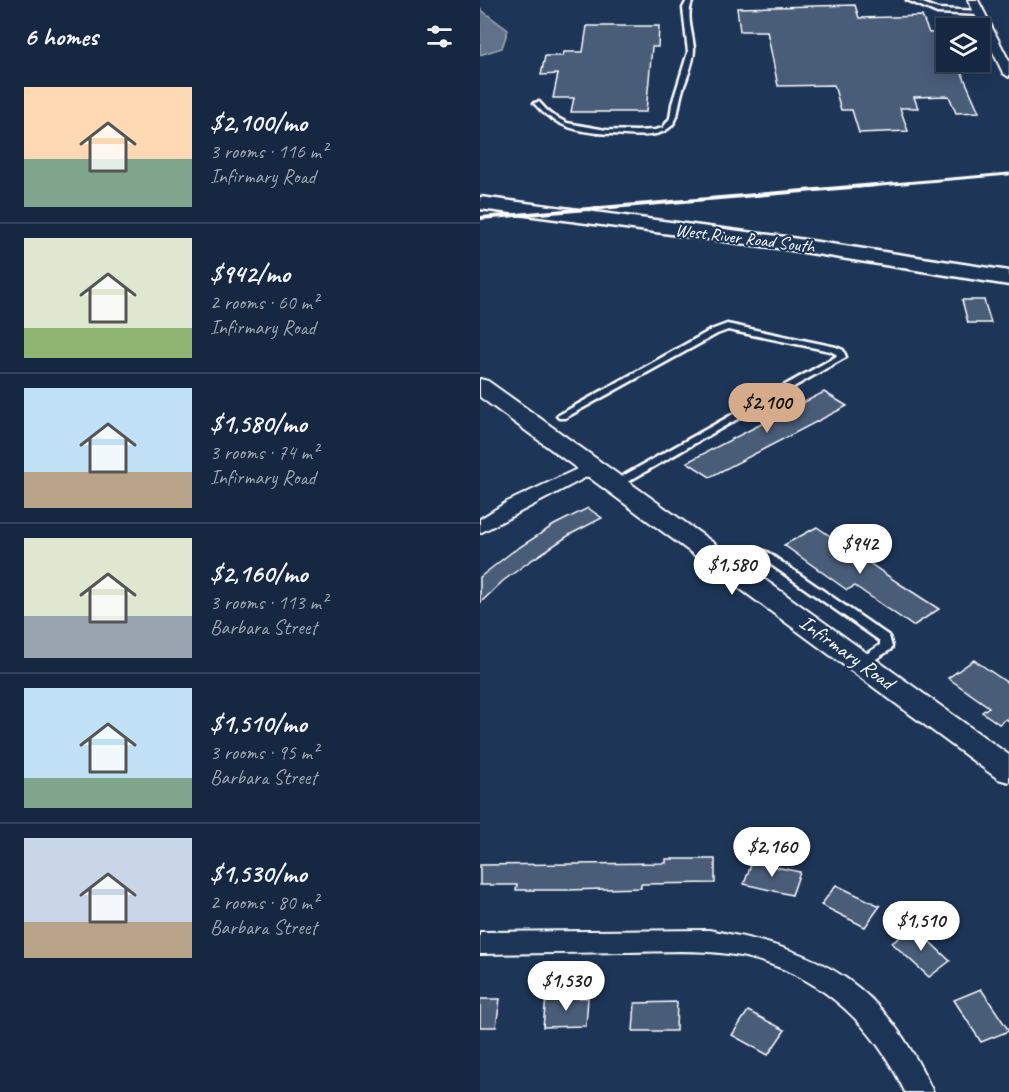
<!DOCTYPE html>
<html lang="en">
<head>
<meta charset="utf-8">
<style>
  body { margin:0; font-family:Caveat,sans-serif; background:#1f3048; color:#f1f3f6; height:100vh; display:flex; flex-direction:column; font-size:22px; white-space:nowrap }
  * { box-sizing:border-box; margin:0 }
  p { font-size:20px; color:#9ea6b1 }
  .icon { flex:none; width:33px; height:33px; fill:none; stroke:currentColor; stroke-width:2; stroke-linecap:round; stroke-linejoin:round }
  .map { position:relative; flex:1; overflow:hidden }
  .sheet { display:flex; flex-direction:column; background:#162841; width:480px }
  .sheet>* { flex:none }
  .tools { position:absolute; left:456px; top:18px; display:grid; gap:12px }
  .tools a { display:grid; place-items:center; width:54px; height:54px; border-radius:0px; background:#162841; box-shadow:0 3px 15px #0003,0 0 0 2px #35445a; font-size:30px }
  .price { position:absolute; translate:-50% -51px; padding:0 14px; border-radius:21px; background:#fff; color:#222; font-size:20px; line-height:39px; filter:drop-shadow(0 2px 3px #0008) }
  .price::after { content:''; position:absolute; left:50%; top:36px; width:18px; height:14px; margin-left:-9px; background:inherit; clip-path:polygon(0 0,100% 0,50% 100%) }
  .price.selected { background:#d6ab8b; color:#111 }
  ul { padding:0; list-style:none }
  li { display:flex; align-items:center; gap:18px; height:150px; padding:0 24px }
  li+li { border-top:2px solid #35445a }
  li span { display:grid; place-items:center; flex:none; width:168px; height:120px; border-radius:0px; color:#555 }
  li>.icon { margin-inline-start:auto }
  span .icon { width:72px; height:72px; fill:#fffc; stroke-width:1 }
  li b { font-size:26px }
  h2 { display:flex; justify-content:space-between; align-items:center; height:72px; padding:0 24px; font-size:26px }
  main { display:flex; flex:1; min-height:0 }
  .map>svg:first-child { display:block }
  .water { fill:#617289; stroke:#a0aab8; stroke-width:1.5 }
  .building { fill:#4a5d79; stroke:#fff; stroke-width:1.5 }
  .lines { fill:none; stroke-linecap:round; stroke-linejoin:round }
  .service-casing { stroke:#fff; stroke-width:5 }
  .minor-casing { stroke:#fff; stroke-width:4 }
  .tertiary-casing { stroke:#fff; stroke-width:4 }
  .secondary-casing { stroke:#fff; stroke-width:5 }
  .service { fill:#1d3557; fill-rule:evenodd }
  .minor { fill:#1d3557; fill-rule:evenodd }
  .tertiary { fill:#1d3557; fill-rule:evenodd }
  .secondary { fill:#1d3557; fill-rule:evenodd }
  .rail-far1 { stroke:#fff; stroke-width:3 }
  .rail { stroke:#fff; stroke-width:4 }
  .labels { text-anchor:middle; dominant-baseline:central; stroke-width:4.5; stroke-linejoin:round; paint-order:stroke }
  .far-street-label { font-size:18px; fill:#fff; stroke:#1d3557 }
  .street-label { font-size:21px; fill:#fff; stroke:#1d3557 }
</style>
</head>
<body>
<main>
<section class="sheet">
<h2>6 homes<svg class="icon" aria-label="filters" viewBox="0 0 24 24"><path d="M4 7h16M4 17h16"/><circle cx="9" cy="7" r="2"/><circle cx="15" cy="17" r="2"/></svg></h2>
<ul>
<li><span style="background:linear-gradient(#ffd9b3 60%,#7fa58c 0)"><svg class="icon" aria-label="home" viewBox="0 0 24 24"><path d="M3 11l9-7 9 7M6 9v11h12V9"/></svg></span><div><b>$2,100/mo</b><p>3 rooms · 116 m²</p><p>Infirmary Road</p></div></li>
<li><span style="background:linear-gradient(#dfe7d0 75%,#8fb573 0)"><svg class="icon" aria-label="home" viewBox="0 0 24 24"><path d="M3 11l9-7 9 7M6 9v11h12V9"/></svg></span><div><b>$942/mo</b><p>2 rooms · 60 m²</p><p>Infirmary Road</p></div></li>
<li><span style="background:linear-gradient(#bfe0f5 70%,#b9a48a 0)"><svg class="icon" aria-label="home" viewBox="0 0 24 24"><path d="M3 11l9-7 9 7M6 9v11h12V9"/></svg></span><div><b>$1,580/mo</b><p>3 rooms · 74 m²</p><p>Infirmary Road</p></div></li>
<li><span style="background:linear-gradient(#dfe7d0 65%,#9aa5b1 0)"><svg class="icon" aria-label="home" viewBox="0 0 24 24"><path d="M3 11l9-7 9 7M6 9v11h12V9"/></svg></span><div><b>$2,160/mo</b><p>3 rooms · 113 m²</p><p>Barbara Street</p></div></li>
<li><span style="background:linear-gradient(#bfe0f5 75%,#7fa58c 0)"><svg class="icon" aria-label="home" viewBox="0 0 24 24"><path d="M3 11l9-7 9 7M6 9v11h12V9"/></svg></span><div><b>$1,510/mo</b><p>3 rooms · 95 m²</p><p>Barbara Street</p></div></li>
<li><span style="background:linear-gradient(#c9d6e8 70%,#b9a48a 0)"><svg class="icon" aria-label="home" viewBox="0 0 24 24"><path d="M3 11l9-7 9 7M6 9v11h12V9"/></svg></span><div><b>$1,530/mo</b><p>2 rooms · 80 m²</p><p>Barbara Street</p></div></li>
</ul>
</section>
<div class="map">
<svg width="529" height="1092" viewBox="0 0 529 1092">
  <rect width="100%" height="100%" fill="#1d3557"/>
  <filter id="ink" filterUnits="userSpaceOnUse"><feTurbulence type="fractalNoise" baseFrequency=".0167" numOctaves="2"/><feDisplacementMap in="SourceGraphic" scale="12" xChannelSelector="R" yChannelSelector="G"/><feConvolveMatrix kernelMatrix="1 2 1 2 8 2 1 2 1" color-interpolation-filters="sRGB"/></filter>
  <g filter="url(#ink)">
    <path class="water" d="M 0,9 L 28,30 L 22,48 L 0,55 Z"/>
    <g class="building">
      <path d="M 375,5 L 379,18 L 442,16 L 449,33 L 466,32 L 466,62 L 477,62 L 499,112 L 476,113 L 469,96 L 434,97 L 438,108 L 420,108 L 428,131 L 379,133 L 372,110 L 361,110 L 354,85 L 298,86 L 287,31 L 260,31 L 257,8 Z"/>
      <path d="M 107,26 L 179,26 L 178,47 L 172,47 L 166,112 L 91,112 L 94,98 L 73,98 L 78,74 L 61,75 L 65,56 L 83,56 L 84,52 L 103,52 Z"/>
      <path d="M 482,300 L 504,300 L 511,323 L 488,323 Z"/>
      <path d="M 344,392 L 367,406 L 230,477 L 207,462 Z"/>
      <path d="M 108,508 L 122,518 L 91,534 L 50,561 L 23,581 L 0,603 L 0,577 L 32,552 L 74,525 Z"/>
      <path d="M 337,527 L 420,584 L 459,609 L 433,626 L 375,586 L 367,590 L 304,545 Z"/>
      <path d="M 494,660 L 529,684 L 529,721 L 526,719 L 519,724 L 502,712 L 509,707 L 468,678 Z"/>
      <path d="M 186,859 L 235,859 L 235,883 L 161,884 L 161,888 L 87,890 L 36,890 L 37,885 L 0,885 L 0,865 L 186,863 Z"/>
      <path d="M 272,862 L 320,872 L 312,895 L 264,884 Z"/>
      <path d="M 356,885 L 400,906 L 385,927 L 341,905 Z"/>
      <path d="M 434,927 L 470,961 L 449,977 L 412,943 Z"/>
      <path d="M 501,989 L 529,1031 L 501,1042 L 474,1000 Z"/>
      <path d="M 66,998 L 108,998 L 106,1026 L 63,1027 Z"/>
      <path d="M 0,999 L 20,999 L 16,1027 L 0,1027 Z"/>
      <path d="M 197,1002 L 196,1031 L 153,1031 L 155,1003 Z"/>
      <path d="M 268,1011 L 305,1030 L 288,1055 L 252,1035 Z"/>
    </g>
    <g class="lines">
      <g class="service-casing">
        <g id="service">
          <path d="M 207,0 L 213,0 C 205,15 213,33 214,49 C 214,62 207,77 203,89 C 200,98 199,107 197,116 C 189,142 152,135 132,134 C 101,133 74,127 54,103 L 59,102 L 70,114 L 87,123 L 126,130 L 156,131 L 175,130 L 183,128 L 190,118 L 192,104 L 208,52 L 203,8 Z"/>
          <path d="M 427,0 L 435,0 L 458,9 L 500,11 L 503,13 L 500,15 L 457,13 Z"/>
          <path d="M 247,324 L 356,347 L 363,350 L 366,357 L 140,486 L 132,486 L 131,484 L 132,482 L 357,356 L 356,354 L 350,351 L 248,330 L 237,334 L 85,418 L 79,418 L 77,416 L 231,330 Z"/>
          <path d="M 254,548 L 271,548 L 287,552 L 409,636 L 412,647 L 410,650 L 385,666 L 377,666 L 375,663 L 377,660 L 400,645 L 400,641 L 280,557 L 254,555 L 237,561 L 232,558 L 239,553 Z"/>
        </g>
      </g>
      <g class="minor-casing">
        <g id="minor">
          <path d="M 488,0 L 498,0 L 529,61 L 529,77 L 523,73 Z"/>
          <path d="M 112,462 L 118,463 L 121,467 L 118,471 L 0,533 L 0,519 L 27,502 Z"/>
          <path d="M 229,930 C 344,951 403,983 453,1092 L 425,1092 C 388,1012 319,957 228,952 C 201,950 173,952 146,952 C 97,953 49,953 0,954 L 0,932 Z"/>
        </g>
      </g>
      <g class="tertiary-casing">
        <path id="tertiary" d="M 0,379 L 8,381 L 529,755 L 529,782 L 518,779 L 0,397 Z"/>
      </g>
      <g class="secondary-casing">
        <path id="secondary" d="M 0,197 L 305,237 L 529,271 L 529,285 L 305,249 L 0,209 Z"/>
      </g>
      <use href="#service" class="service"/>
      <use href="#minor" class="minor"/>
      <use href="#tertiary" class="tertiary"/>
      <use href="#secondary" class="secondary"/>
      <path class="rail-far1" d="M 378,187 L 529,174"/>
      <path class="rail" d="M 0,218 L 396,185"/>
    </g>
  </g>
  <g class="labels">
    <g class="far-street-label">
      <text transform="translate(265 238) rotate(7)">West River Road South</text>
    </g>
    <g class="street-label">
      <text transform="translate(367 652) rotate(36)">Infirmary Road</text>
    </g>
  </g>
</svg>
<div class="tools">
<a><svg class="icon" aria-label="layers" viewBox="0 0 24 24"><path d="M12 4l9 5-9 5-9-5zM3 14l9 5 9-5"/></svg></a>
</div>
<b class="price selected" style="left:287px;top:434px">$2,100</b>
<b class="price" style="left:380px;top:575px">$942</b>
<b class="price" style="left:252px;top:596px">$1,580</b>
<b class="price" style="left:292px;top:878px">$2,160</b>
<b class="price" style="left:441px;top:952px">$1,510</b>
<b class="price" style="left:86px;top:1012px">$1,530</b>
</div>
</main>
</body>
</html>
